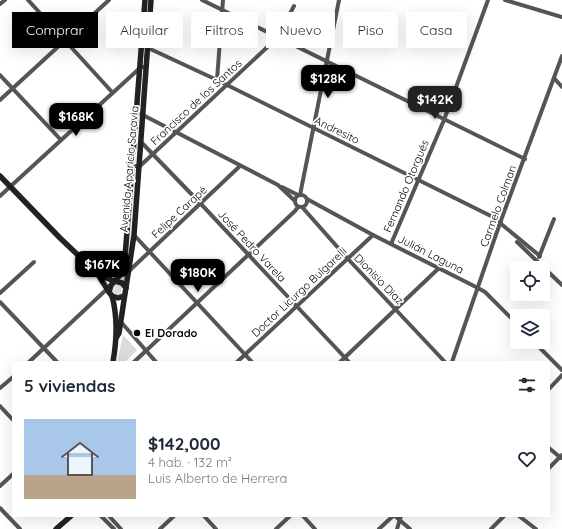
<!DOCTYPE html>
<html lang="es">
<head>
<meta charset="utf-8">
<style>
  body { margin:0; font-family:Quicksand,sans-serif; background:#f2f2f3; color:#1f2937; height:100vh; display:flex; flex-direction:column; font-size:15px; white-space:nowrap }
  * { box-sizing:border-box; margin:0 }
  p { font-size:13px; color:#747a83 }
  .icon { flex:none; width:22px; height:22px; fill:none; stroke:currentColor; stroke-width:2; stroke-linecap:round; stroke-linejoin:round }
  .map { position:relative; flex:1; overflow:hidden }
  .drawer { position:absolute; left:12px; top:361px; width:538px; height:156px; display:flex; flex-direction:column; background:#fff; border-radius:0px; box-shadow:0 4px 16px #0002 }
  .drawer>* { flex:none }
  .banner { position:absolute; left:12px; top:12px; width:538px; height:36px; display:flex; gap:8px }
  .controls { position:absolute; left:510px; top:261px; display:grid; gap:8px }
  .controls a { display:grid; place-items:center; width:40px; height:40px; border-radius:0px; background:#fff; box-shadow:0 4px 16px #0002; font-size:20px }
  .price { position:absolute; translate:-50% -34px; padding:0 9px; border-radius:8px; background:#000; color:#fff; font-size:13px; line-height:26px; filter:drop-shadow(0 1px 2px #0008) }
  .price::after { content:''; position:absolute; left:50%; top:24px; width:12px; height:9px; margin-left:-6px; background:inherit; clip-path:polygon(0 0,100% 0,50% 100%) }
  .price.current { background:#222; color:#fff }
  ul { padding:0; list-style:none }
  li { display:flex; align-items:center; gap:12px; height:100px; padding:0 12px }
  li+li { border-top:1px solid #e0e1e3 }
  li span { display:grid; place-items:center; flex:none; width:112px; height:80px; border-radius:0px; color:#555 }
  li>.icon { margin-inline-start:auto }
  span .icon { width:48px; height:48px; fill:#fffc; stroke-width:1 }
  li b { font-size:17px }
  h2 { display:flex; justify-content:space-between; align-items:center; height:48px; padding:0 12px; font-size:17px }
  .pill { padding:0 14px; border-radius:0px; background:#fff; box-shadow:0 4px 16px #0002; font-size:14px; line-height:36px }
  .pill.current { background:#000; color:#fff }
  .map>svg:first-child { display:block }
  .green { fill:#dcdcdc }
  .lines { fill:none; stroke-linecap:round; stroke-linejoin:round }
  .street { stroke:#555; stroke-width:4 }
  .secondary { stroke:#222; stroke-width:5.5 }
  .poi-dot { fill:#000; stroke:#fff; stroke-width:1.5 }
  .labels { text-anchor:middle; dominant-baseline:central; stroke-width:3.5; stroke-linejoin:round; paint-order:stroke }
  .street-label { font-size:11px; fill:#000; stroke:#fff }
  .poi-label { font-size:11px; font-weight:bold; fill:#000; stroke:#fff; text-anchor:start }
</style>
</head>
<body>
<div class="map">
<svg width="562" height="529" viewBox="0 0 562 529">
  <rect width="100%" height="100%" fill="#fff"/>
  <g class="green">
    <path d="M 135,180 L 136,180 L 125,284 L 118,280 L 126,271 Z"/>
    <path d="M 116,283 L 121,284 L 122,287 L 121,296 L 116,296 L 112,290 L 113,286 Z"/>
    <path d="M 123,335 L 137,350 L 125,362 L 117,362 Z"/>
  </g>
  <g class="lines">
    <g class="street">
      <path d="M 28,0 L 112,92"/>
      <path d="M 202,0 L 525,159"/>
      <path d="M 505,0 L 562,17"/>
      <path d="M 0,4 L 5,0"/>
      <path d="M 146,47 L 217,80 L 501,221"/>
      <path d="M 0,75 L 61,140"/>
      <path d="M 554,78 L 562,87"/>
      <path d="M 217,80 L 223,0"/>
      <path d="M 0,100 L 109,0"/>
      <path d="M 141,114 L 278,185 L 295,201"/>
      <path d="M 142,143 L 201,204 L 349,362"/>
      <path d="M 133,166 L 140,166 L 277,38 L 294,6"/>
      <path d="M 282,187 L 298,195"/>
      <circle cx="301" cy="201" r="6"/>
      <path d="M 300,195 L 339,0"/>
      <path d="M 0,196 L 141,67 L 146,67"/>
      <path d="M 307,199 L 373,235 L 478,288 L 485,292 L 517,324"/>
      <path d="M 302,207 L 348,259 L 445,362"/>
      <path d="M 500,223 L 540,256"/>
      <path d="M 134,235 L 252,362"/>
      <path d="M 517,242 L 562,285"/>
      <path d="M 391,244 L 444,120 L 488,0"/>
      <path d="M 539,257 L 554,219"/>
      <path d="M 129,271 L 240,166"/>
      <path d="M 0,293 L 34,262"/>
      <path d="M 0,302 L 57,362"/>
      <path d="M 121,322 L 156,362"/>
      <path d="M 534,342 L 562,370"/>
      <path d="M 29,362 L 107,289"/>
      <path d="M 134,362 L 295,211 L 298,207"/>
      <path d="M 237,362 L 373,235"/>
      <path d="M 340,362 L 439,268"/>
      <path d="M 452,362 L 500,223 L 562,56"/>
      <path d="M 0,388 L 13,377"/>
      <path d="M 549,389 L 562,375"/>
      <path d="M 0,406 L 13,420"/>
      <path d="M 549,448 L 561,458"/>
      <path d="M 549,468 L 562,455"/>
      <path d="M 0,486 L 13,474"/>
      <path d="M 0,508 L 20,529"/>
      <path d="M 101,516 L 114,529"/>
      <path d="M 109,516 L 121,529"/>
      <path d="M 204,516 L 216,529"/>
      <path d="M 303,516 L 315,529"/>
      <path d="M 395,516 L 410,529"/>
      <path d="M 519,516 L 536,529"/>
      <path d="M 160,529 L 174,516"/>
      <path d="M 276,529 L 290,516"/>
      <path d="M 379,529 L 393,516"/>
      <path d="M 397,529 L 401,516"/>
      <path d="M 491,529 L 504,516"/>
    </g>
    <g class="secondary">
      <path d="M 0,176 L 60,238 L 99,275 L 114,281"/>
      <path d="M 99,276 L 109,292"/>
      <path d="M 115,281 L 124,270 L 145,0"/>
      <path d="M 112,296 C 118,318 117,339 113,362"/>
      <path d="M 124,296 L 118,298 L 112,296 L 109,292 L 111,285 L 115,281 L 122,283 L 126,288"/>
      <path d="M 116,338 L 119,333 L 134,235 L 151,0"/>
      <path d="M 56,529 L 71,516"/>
    </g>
  </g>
  <circle class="poi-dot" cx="137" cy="333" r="4"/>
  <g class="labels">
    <g class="street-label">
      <text transform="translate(196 102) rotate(-43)">Francisco de los Santos</text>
      <text transform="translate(337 130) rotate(26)">Andresito</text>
      <text transform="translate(129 169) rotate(-85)">Avenida Aparicio Saravia</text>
      <text transform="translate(406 186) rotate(-67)">Fernando Otorgués</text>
      <text transform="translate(498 206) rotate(-70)">Carmelo Colman</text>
      <text transform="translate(179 212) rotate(-43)">Felipe Carapé</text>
      <text transform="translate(252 246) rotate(47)">José Pedro Varela</text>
      <text transform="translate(431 254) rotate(27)">Julián Laguna</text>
      <text transform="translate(379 279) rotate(46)">Dionisio Diaz</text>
      <text transform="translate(299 292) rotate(-43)">Doctor Licurgo Bulgarelli</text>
    </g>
    <g class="poi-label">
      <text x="145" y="333">El Dorado</text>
    </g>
  </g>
</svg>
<div class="controls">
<a><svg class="icon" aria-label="locate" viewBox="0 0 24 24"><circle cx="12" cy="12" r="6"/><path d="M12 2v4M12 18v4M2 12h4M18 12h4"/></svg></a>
<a><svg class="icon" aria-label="layers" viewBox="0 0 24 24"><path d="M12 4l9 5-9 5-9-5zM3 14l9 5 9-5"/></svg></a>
</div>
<b class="price" style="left:328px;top:99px">$128K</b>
<b class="price current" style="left:435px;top:120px">$142K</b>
<b class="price" style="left:76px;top:137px">$168K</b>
<b class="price" style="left:102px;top:285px">$167K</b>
<b class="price" style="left:198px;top:293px">$180K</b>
<div class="banner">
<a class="pill current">Comprar</a>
<a class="pill">Alquilar</a>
<a class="pill">Filtros</a>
<a class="pill">Nuevo</a>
<a class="pill">Piso</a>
<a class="pill">Casa</a>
</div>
<section class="drawer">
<h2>5 viviendas<svg class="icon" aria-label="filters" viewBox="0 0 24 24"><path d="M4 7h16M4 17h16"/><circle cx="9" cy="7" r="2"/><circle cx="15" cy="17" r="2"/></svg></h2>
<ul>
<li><span style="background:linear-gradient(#a9c7e8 70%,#b9a48a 0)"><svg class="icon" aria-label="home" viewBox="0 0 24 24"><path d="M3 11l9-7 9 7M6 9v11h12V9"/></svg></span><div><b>$142,000</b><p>4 hab. · 132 m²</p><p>Luis Alberto de Herrera</p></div><svg class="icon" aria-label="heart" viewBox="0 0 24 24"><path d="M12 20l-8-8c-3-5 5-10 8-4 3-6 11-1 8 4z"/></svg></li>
</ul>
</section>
</div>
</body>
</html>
